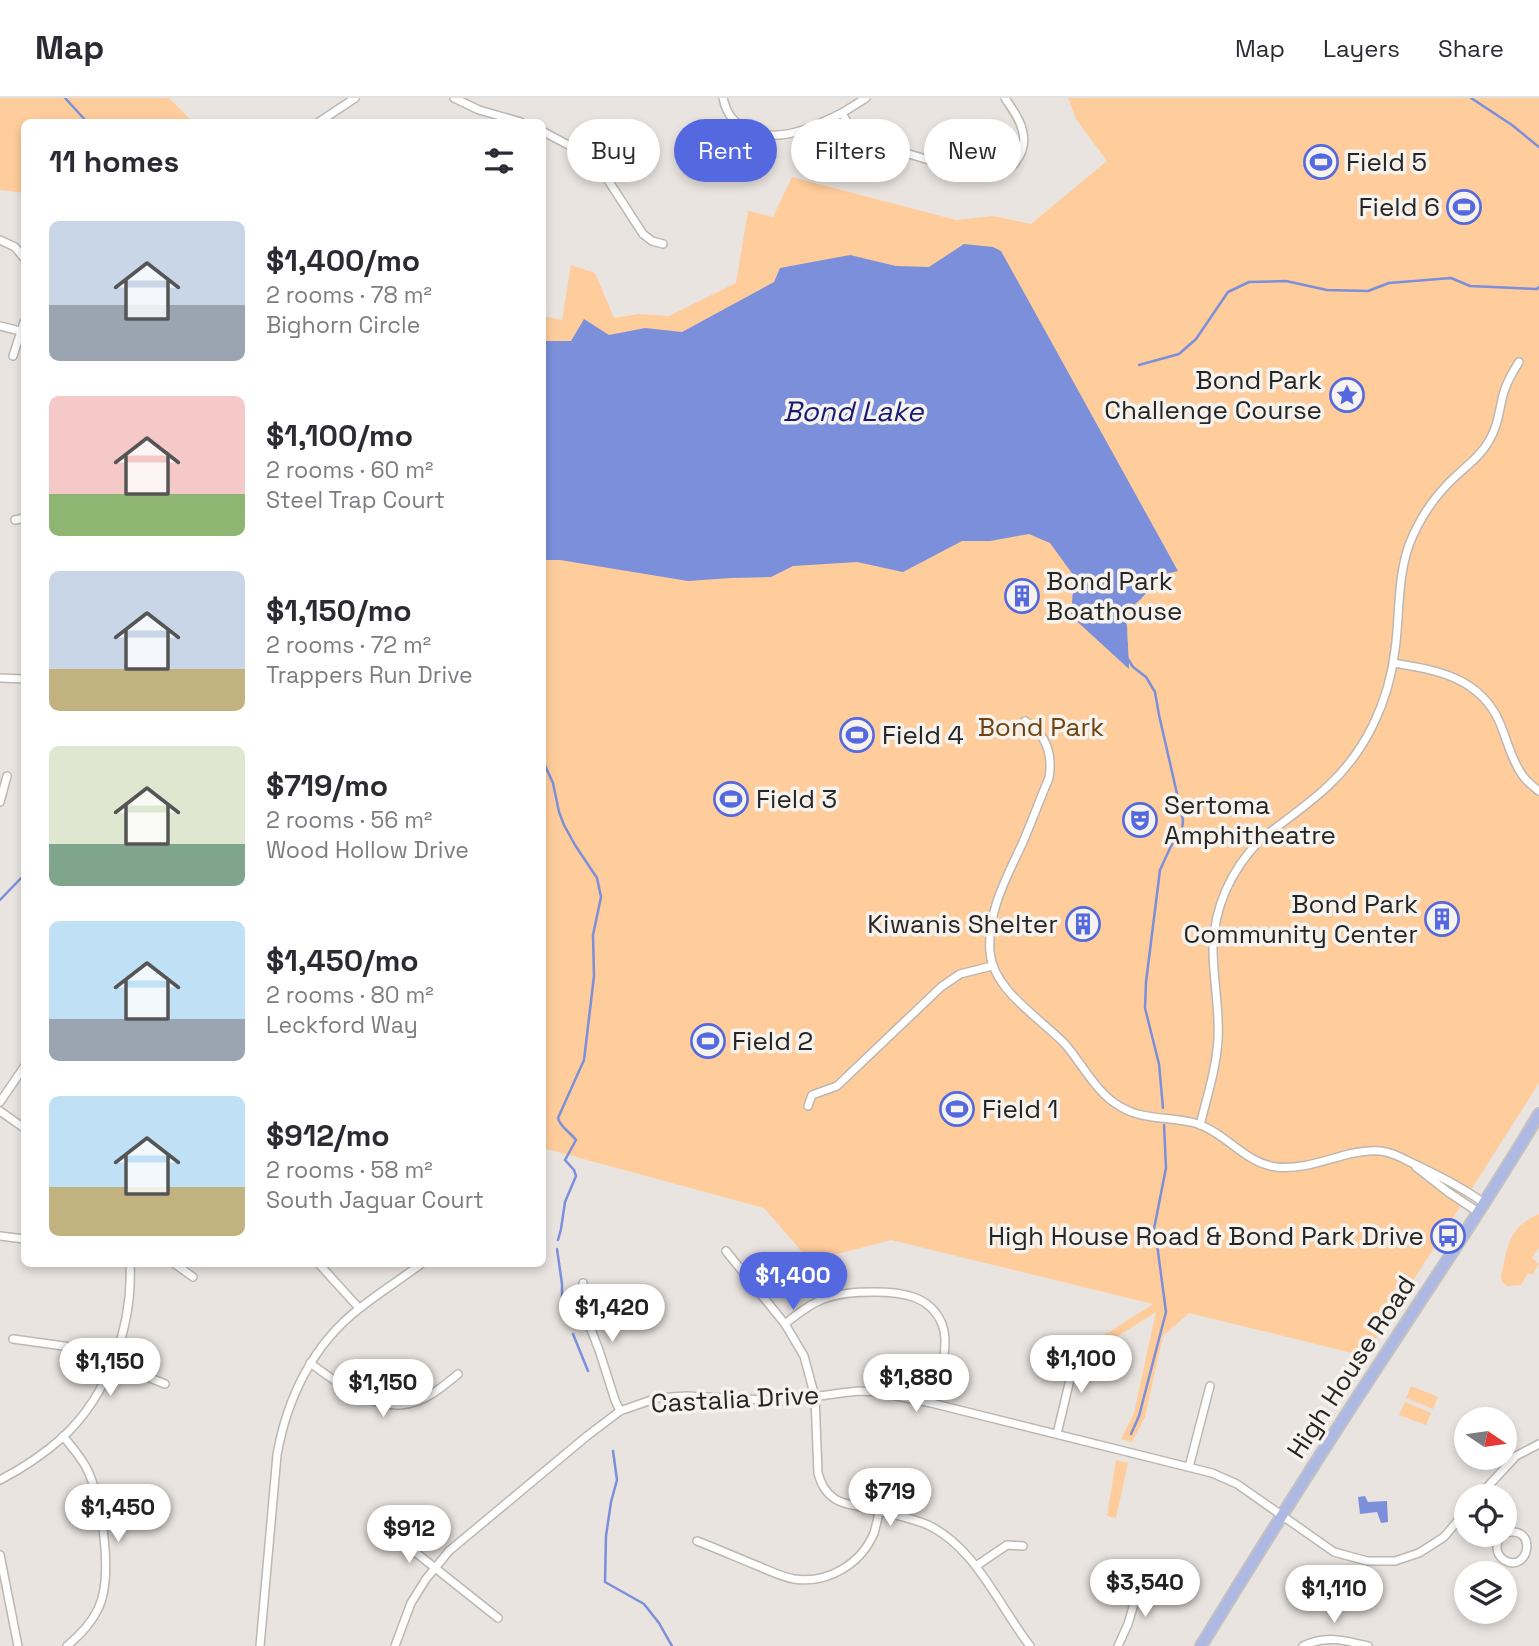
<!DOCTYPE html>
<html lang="en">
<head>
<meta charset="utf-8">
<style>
  body { margin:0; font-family:"Space Grotesk",sans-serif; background:#f2f2f3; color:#2b2b33; height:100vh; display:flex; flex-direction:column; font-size:26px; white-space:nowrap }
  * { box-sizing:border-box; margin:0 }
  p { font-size:23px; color:#7c7c81 }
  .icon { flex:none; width:38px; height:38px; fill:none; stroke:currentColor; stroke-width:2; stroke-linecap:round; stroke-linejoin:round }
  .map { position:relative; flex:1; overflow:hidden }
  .sheet { position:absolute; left:21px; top:21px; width:525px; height:1148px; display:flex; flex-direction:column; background:#fff; border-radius:10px; box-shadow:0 4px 10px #0003 }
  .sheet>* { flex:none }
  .banner { position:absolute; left:567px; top:21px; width:665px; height:63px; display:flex; gap:14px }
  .needle { width:46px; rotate:103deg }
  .controls { position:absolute; left:1454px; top:1309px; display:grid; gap:14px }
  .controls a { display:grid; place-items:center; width:63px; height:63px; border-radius:50%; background:#fff; box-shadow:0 4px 10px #0003; font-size:35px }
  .price { position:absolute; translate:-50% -60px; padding:0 16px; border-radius:24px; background:#fff; color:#222; font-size:23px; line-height:46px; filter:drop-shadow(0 2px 4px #0008) }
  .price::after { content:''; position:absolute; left:50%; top:42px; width:21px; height:16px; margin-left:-10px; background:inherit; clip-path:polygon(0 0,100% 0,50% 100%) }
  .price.on { background:#5469df; color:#fff }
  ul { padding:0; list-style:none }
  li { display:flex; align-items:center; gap:21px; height:175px; padding:0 28px }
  li span { display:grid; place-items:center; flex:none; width:196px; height:140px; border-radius:10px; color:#555 }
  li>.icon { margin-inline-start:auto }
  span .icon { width:84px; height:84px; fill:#fffc; stroke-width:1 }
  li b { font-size:30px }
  h2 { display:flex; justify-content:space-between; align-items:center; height:84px; padding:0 28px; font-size:30px }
  .chip { padding:0 24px; border-radius:32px; background:#fff; box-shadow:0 4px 10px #0003; font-size:24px; line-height:63px }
  .chip.on { background:#5469df; color:#fff }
  header { display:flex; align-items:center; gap:42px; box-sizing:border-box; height:98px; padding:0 35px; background:#fff; border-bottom:2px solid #e1e1e2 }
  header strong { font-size:33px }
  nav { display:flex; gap:38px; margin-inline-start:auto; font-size:24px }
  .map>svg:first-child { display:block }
  .green { fill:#ffcc9b }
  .water { fill:#7b8fdb }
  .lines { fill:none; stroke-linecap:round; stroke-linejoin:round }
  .stream { stroke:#7b8fdb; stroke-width:2.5 }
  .minor-casing { stroke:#bbb7b3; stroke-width:10 }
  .primary-casing { stroke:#c3c2c2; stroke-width:14 }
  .minor { stroke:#fff; stroke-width:7 }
  .primary { stroke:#aeb9e3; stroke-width:10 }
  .labels { text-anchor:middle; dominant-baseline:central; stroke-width:7; stroke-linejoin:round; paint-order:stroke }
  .poi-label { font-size:26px; fill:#272524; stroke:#f6f2ee; text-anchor:start }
  .park-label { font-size:26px; fill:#6f430f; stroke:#f6f2ee }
  .street-label { font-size:26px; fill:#272524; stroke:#f6f2ee }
  .water-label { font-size:28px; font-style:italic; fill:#181b73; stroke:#f6f2ee }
</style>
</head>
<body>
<header>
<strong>Map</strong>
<nav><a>Map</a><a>Layers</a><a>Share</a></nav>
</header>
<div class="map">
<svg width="1539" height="1548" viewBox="0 0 1539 1548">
  <rect width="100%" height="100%" fill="#e9e4e0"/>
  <g class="green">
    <path d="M 0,0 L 169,0 L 193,24 L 24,24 L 24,95 L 0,92 Z"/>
    <path d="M 1068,0 L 1539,0 L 1539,985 L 1365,1258 L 1189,1215 L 1163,1238 L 1145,1319 L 1132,1344 L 1121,1341 L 1134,1315 L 1156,1214 L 1096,1252 L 1092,1245 L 1153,1206 L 891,1142 L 810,1163 L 764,1110 L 543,1050 L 542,218 L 562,222 L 571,167 L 595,175 L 614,220 L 639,216 L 669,218 L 736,185 L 748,113 L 773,119 L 792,79 L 956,122 L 993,118 L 1031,126 L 1107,63 L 1076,21 Z"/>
    <path d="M 1539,1116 L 1539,1150 L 1532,1160 L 1539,1166 L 1532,1177 L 1528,1175 L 1521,1187 L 1507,1188 L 1502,1184 L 1501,1178 C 1508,1149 1508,1129 1539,1116 Z"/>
    <path d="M 1411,1288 L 1438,1299 L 1433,1311 L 1406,1300 Z"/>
    <path d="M 1405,1304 L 1431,1315 L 1426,1327 L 1399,1317 Z"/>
    <path d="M 1116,1362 L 1128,1365 L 1116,1420 L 1107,1418 Z"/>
  </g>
  <g class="water">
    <path d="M 964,146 L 993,149 L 1001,153 L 1178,473 L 1161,477 L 1141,501 L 1122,517 C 1130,529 1126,532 1128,546 C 1128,555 1129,562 1129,571 L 1071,518 L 1074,478 L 1050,445 L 1029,436 L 990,443 L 962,443 L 903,474 L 857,464 L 793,468 L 771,479 L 731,480 L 688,483 L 560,462 L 543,462 L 543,243 L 571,243 L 584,221 L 609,237 L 645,230 L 682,234 L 774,184 L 780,170 L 850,157 L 896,168 L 929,169 Z"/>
    <path d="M 1365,1398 L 1368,1404 L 1387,1403 L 1388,1424 L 1381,1425 L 1377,1414 L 1360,1416 L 1358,1399 Z"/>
  </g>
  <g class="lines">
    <g class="stream">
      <path d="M 65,0 L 87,24"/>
      <path d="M 1471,0 L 1512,27 L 1539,49"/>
      <path d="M 1139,267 L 1179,256 L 1196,241 L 1228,194 L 1249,184 L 1286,183 L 1327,192 L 1368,193 L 1389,185 L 1451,180 L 1470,188 L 1537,191 L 1539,189"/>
      <path d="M 1128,561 L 1133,569 L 1146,579 L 1155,594 L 1159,617 L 1183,722 L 1182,733 L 1171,748 L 1160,772 L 1146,884 L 1145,910 L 1159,966 L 1163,1010"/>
      <path d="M 542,661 L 553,685 L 559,714 L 564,727 L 575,747 L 597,780 L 601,799 L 593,837 L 594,878 L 584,962 L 558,1020 C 560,1029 570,1034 576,1042 L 565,1062 L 574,1072 L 576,1078 L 565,1104 L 561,1131 L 558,1142"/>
      <path d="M 0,802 L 24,777"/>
      <path d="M 1154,1131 L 1166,1070 L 1164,1027"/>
      <path d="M 557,1151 L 562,1186 L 562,1216"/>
      <path d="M 573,1236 L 588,1273"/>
      <path d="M 1131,1336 L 1139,1318 L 1166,1214 L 1157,1146"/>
      <path d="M 613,1353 L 617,1382 L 611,1404 L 606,1438 L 605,1484 L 644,1506 L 659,1525 L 672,1548"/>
    </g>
    <g class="minor-casing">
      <g id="minor">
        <path d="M 454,0 L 479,12 L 521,24"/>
        <path d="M 723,0 C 727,17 734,26 751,33 C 781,45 814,29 842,15"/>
        <path d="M 866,0 L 842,15 L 850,29 L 863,42 L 978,77 C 982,77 986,79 990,78 C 1011,77 1027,55 1023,35 C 1021,22 1012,11 1005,0"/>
        <path d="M 319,24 L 355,0"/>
        <path d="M 542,33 L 574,50 L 594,68 L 606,79 L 643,136 L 652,143 L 663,146"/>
        <path d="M 738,49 L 746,31"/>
        <path d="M 606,79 L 619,68"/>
        <path d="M 0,142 L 15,149 L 24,160"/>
        <path d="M 0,228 L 24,234"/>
        <path d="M 13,258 L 24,224"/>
        <path d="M 15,422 L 24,420"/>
        <path d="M 1394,565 C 1436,572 1479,579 1499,623 C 1507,641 1511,662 1523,678 C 1527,684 1534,689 1539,693"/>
        <path d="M 0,580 L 24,581"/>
        <path d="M 1025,623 C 1046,636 1053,656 1049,680 C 1040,701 1032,723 1023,744 C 1007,779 987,813 990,854 C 993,892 1040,920 1065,946 C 1083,967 1096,995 1121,1009 C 1144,1023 1173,1018 1198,1026 C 1227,1036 1245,1065 1276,1069 C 1300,1072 1326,1062 1349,1056 C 1359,1054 1370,1052 1380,1053 C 1392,1054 1400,1059 1410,1064 C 1436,1076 1460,1088 1484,1105"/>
        <path d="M 0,704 L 7,678"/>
        <path d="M 0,1004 L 24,969"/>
        <path d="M 808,1008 L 812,997 L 837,988 L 941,889 L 960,876 L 992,868"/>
        <path d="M 0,1013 L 24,1030"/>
        <path d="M 1200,1027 C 1207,999 1216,971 1218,942 C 1220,912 1213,881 1213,851 C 1214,807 1231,772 1261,741 C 1284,723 1308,707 1328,688 C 1366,653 1389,603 1395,552 C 1400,517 1397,481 1409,447 C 1419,421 1436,396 1457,377 C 1469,366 1481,357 1489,343 C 1498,328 1499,313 1503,297 C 1506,285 1512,275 1519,264"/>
        <path d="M 1416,1069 L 1448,1094 L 1478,1114"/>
        <path d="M 0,1138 L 24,1141"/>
        <path d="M 726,1153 L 785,1226 L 804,1258 L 815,1299 L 818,1375 C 821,1386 825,1394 835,1401 C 843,1406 852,1407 861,1409 C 883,1414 906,1418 928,1427 C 975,1449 999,1508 1030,1548"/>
        <path d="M 175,1166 L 193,1179"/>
        <path d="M 319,1166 L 359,1210"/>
        <path d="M 583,1185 L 581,1206 L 599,1252 L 615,1302 L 620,1313"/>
        <path d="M 785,1226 C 796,1217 807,1208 821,1202 C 838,1195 855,1194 874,1194 C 901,1194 930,1197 942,1226 C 951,1248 938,1283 931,1305"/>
        <path d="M 13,1241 L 71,1249 L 84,1253 L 165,1286"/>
        <path d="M 310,1265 C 340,1287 379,1318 418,1303 C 433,1297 446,1286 458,1276"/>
        <path d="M 1057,1336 L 1077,1252"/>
        <path d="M 63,1338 C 71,1348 80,1358 86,1369 C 102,1399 114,1479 98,1511 C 91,1526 79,1538 67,1548"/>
        <path d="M 1189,1369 L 1210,1288"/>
        <path d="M 0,1382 C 23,1370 44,1356 63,1339 C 109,1296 133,1227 130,1166"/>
        <path d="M 1479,1398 L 1516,1358 L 1539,1346"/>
        <path d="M 98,1401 L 140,1393"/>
        <path d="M 1502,1437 C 1496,1444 1494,1455 1504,1462 C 1529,1477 1539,1426 1505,1435"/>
        <path d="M 400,1442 L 498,1520"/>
        <path d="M 697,1443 C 718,1451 738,1460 758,1468 C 770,1473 782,1479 794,1481 C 828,1486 861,1466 874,1435 C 876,1428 878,1420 879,1414"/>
        <path d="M 0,1457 L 18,1548"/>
        <path d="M 976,1468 L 1007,1447 L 1023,1448"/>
        <path d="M 260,1548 L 277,1357 C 287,1300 313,1246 360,1210 C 380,1194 401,1181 421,1166"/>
        <path d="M 395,1548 L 411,1505 L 426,1481 L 449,1453 L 587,1338 L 620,1313 L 657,1300 L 687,1298 L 784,1303 L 841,1295 L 859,1293 L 877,1294 L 931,1305 L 1212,1375 L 1237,1386 L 1334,1454 L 1367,1463 L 1395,1463 L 1419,1455 L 1444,1439 L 1466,1413"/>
        <path d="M 1118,1548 L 1128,1526 L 1141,1482"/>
        <path d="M 1303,1548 C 1325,1537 1345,1542 1368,1548"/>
      </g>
    </g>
    <g class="primary-casing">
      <path id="primary" d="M 1201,1548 C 1261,1450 1322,1353 1385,1257 C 1437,1177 1491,1098 1539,1016"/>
    </g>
    <use href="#minor" class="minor"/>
    <use href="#primary" class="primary"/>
  </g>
  <defs>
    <g id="stadium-ring" transform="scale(1.75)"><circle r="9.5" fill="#f6f2ee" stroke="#5469df" stroke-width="1.5"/><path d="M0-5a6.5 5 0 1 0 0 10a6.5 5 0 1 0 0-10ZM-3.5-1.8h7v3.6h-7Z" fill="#5469df"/></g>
    <g id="sight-ring" transform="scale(1.75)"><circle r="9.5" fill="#f6f2ee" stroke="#5469df" stroke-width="1.5"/><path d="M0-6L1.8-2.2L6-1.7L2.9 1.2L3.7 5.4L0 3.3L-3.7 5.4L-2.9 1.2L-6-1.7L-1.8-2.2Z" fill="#5469df"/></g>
    <g id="building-ring" transform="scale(1.75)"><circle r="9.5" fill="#f6f2ee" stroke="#5469df" stroke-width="1.5"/><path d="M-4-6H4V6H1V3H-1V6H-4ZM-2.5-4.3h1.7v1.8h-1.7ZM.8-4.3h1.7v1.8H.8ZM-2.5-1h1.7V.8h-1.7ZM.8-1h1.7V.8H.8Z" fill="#5469df"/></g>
    <g id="theatre-ring" transform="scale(1.75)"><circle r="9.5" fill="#f6f2ee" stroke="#5469df" stroke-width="1.5"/><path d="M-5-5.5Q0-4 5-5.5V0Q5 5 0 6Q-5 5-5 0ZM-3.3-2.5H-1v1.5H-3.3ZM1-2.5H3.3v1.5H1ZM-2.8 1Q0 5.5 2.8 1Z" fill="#5469df"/></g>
    <g id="bus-ring" transform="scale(1.75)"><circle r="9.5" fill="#f6f2ee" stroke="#5469df" stroke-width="1.5"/><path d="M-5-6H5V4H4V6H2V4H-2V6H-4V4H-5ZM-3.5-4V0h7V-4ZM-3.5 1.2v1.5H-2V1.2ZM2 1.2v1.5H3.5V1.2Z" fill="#5469df"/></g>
  </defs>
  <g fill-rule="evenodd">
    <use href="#stadium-ring" x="1321" y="64"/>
    <use href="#stadium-ring" x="1464" y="109"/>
    <use href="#sight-ring" x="1347" y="297"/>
    <use href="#building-ring" x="1022" y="498"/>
    <use href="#stadium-ring" x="857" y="637"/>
    <use href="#stadium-ring" x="731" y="701"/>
    <use href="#theatre-ring" x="1140" y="722"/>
    <use href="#building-ring" x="1442" y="821"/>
    <use href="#building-ring" x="1083" y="826"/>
    <use href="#stadium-ring" x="708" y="943"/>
    <use href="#stadium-ring" x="957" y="1011"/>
    <use href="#bus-ring" x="1448" y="1138"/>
  </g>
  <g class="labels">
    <g class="poi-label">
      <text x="1346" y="64">Field 5</text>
      <text x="1440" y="109" text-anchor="end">Field 6</text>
      <text x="1322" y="282" text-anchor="end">Bond Park<tspan x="1322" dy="30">Challenge Course</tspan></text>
      <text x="1046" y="483">Bond Park<tspan x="1046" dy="30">Boathouse</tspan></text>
      <text x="882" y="637">Field 4</text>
      <text x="756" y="701">Field 3</text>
      <text x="1164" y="707">Sertoma<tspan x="1164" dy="30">Amphitheatre</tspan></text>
      <text x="1418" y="806" text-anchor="end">Bond Park<tspan x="1418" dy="30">Community Center</tspan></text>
      <text x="1058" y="826" text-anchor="end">Kiwanis Shelter</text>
      <text x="732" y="943">Field 2</text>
      <text x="982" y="1011">Field 1</text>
      <text x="1424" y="1138" text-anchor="end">High House Road &amp; Bond Park Drive</text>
    </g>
    <g class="park-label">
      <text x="1041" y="629">Bond Park</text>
    </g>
    <g class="street-label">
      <text transform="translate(1351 1269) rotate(-57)">High House Road</text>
      <text transform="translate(735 1301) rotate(-3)">Castalia Drive</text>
    </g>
    <g class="water-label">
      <text x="853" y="313">Bond Lake</text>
    </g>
  </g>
</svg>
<div class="controls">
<a><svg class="needle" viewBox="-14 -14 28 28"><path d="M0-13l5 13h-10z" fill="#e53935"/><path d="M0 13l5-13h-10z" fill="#7c7c81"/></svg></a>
<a><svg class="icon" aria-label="locate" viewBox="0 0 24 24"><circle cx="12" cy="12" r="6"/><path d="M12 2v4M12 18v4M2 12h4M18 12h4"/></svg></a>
<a><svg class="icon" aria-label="layers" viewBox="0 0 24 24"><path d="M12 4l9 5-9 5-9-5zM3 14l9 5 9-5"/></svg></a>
</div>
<b class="price on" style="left:793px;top:1214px">$1,400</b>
<b class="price" style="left:612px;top:1246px">$1,420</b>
<b class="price" style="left:1081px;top:1297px">$1,100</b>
<b class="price" style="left:110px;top:1300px">$1,150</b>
<b class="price" style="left:916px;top:1316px">$1,880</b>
<b class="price" style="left:383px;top:1321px">$1,150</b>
<b class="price" style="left:890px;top:1430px">$719</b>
<b class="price" style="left:118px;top:1446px">$1,450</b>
<b class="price" style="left:409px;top:1467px">$912</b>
<b class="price" style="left:1145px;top:1521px">$3,540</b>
<b class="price" style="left:1334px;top:1527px">$1,110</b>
<div class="banner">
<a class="chip">Buy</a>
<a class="chip on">Rent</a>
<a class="chip">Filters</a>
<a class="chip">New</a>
</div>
<section class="sheet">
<h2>11 homes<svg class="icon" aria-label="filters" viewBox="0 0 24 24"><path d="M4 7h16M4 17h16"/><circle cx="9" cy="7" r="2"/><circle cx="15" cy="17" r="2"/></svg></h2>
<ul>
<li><span style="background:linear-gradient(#c9d6e8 60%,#9aa5b1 0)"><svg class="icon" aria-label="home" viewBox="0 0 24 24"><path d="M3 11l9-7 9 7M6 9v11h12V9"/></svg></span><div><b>$1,400/mo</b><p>2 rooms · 78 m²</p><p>Bighorn Circle</p></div></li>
<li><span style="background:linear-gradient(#f6c9c9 70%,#8fb573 0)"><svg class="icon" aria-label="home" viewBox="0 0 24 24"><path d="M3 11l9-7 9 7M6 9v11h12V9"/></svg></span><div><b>$1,100/mo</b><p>2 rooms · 60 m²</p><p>Steel Trap Court</p></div></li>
<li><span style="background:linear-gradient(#c9d6e8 70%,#c2b280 0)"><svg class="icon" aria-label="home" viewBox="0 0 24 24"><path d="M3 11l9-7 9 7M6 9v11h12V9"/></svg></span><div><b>$1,150/mo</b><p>2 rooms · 72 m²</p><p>Trappers Run Drive</p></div></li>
<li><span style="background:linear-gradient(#dfe7d0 70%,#7fa58c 0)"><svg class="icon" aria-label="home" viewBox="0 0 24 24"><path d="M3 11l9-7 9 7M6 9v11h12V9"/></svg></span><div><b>$719/mo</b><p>2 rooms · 56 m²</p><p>Wood Hollow Drive</p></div></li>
<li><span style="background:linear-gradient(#bfe0f5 70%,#9aa5b1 0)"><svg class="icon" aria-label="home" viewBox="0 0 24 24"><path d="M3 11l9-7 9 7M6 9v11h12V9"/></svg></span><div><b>$1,450/mo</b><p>2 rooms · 80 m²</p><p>Leckford Way</p></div></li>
<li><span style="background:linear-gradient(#bfe0f5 65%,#c2b280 0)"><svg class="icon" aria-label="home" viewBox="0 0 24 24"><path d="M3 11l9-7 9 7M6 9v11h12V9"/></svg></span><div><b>$912/mo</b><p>2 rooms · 58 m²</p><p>South Jaguar Court</p></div></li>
</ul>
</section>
</div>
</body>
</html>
